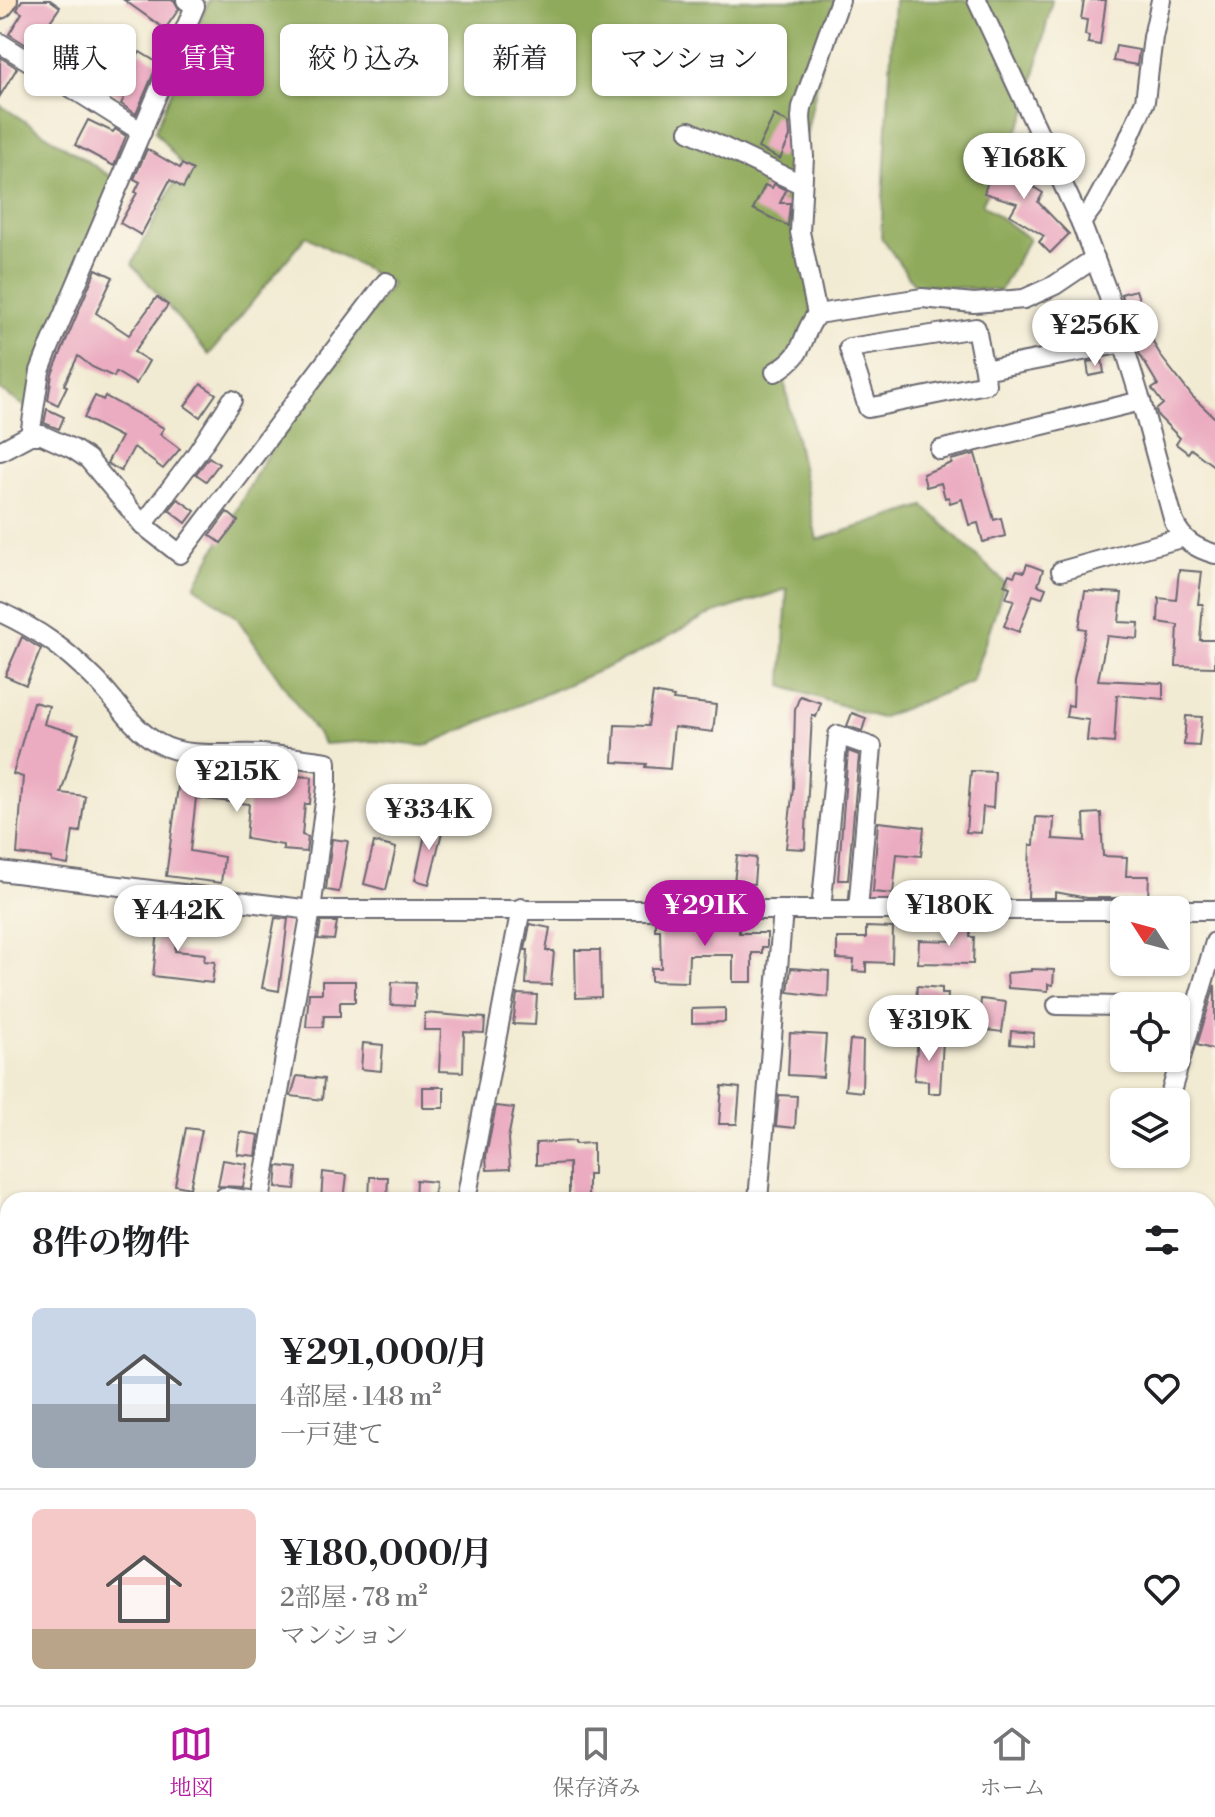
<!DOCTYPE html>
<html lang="ja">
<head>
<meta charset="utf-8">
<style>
  body { margin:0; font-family:"Libre Bodoni","Noto Serif JP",serif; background:#f6f6f6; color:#202124; height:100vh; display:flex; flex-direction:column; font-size:30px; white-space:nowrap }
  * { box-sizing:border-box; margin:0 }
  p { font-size:26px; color:#757577 }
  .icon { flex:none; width:44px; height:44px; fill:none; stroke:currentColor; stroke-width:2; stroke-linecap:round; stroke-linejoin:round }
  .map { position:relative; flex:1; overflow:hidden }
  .side { position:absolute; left:0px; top:1192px; width:1216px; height:514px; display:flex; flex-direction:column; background:#fff; border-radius:24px 24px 0 0; box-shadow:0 2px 6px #0004 }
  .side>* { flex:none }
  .banner { position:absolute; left:24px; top:24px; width:800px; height:72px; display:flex; gap:16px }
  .needle { width:52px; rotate:306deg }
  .fabs { position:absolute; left:1110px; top:896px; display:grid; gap:16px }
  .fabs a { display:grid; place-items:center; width:80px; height:80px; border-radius:12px; background:#fff; box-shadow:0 2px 6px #0004; font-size:40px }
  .price { position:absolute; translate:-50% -68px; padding:0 18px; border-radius:28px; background:#fff; color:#222; font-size:26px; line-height:52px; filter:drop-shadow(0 2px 4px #0008) }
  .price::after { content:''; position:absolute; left:50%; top:48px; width:24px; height:18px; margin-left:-12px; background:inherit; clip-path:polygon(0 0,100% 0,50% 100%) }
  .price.on { background:#b5179e; color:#fff }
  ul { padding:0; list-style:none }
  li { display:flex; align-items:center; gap:24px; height:200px; padding:0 32px }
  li+li { border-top:2px solid #e0e0e0 }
  li span { display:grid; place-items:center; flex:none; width:224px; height:160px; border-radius:12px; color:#555 }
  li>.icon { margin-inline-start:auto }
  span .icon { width:96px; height:96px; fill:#fffc; stroke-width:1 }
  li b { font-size:34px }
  h2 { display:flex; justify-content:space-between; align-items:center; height:96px; padding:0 32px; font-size:34px }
  .chip { padding:0 28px; border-radius:12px; background:#fff; box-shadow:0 2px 6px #0004; font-size:28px; line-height:72px }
  .chip.on { background:#b5179e; color:#fff }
  .menu { display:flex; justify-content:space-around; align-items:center; height:112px; border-top:2px solid #e0e0e0; background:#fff; font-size:22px; color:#757577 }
  .menu a { display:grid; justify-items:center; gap:4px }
  .menu .on { color:#b5179e }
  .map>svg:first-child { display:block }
  .green { fill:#b5c568; stroke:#6c7452; stroke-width:2 }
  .forest { fill:#90aa5c; stroke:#59664c; stroke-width:2 }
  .water { fill:#4ab4c7; stroke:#366b81; stroke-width:2 }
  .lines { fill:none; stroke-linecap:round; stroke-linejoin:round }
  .stream { stroke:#4ab4c7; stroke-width:5 }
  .building { fill:#ebacc1 }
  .street-casing { stroke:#6b6870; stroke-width:22 }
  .secondary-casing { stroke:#6b6870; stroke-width:30 }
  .street { stroke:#fff; stroke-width:18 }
  .secondary { stroke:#fde5c5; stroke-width:26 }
</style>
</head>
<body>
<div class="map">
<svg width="1215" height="1705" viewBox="0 0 1215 1705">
  <rect width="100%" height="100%" fill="#fbf7ec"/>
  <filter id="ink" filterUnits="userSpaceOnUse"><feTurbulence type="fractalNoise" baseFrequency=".0125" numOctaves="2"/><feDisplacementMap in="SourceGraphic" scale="16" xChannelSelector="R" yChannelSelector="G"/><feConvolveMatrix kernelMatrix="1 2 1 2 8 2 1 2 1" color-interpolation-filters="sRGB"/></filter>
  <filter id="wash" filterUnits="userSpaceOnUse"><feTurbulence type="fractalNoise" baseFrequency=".006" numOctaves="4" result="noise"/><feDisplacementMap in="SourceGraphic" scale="32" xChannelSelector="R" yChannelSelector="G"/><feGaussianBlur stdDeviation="1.8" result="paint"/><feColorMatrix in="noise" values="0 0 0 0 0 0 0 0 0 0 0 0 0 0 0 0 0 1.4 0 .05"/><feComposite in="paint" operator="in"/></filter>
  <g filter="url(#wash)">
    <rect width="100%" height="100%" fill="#f2ebd3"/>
    <path class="green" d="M 1215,1294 L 1215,1705 L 532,1705 L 533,1698 L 1208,1698 L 1208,1295 Z"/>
    <g class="forest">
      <path d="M 209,0 L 835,0 L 794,191 L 816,317 L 783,375 L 817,540 L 924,506 L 1005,583 L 972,682 L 880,718 L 782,686 L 787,589 L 706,616 L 633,656 L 425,746 L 373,741 L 324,744 L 237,618 L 195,586 L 265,458 L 392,284 L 306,236 L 209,355 L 132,264 L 183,166 L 155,131 Z"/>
      <path d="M 894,0 L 1052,0 L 1027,111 L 982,204 L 1029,239 L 1000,291 L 914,284 L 881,237 Z"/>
      <path d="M 0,105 L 113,178 L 29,409 L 0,390 Z"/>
    </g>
    <g class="water">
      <path d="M 1215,1444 L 1215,1705 L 1197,1705 L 1182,1698 L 1208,1698 L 1208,1445 Z"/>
      <path d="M 1070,1698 L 1177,1698 L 1165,1705 L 1077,1705 Z"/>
    </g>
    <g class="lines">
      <path class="stream" d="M 674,1705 L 688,1698"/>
    </g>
    <g id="blocks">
      <g class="building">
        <path d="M 22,0 L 50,0 L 60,7 L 44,30 L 108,69 L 115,57 L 131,66 L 140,52 L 158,63 L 136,114 L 121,104 L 124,98 L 95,81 L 93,85 L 75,73 L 74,75 L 9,34 L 22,13 L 17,10 Z"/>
        <path d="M 124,0 L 174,0 L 179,9 L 165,29 Z"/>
        <path d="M 1084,0 L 1106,0 L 1100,45 L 1088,43 L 1089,36 L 1085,35 L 1087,20 L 1081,19 Z"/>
        <path d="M 1116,46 L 1139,50 L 1137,65 L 1113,61 Z"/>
        <path d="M 0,57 L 17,68 L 0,96 Z"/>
        <path d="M 774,115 L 789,123 L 790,137 L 780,159 L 758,148 Z"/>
        <path d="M 88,120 L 113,132 L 115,129 L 126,136 L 114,166 L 75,145 Z"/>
        <path d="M 999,148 L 1011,152 L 1008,163 L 1020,166 L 1016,176 L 1043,193 L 1038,202 L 1069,234 L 1050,253 L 1039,242 L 1044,236 L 1010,215 L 1017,203 L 984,193 Z"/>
        <path d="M 147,149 L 180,168 L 182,164 L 193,170 L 183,188 L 170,180 L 141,235 L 120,223 L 137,193 L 135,192 L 140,182 L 134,179 Z"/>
        <path d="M 774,184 L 786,190 L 780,203 L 790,203 L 788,226 L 753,209 L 765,185 L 772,188 Z"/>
        <path d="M 96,269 L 113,277 L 96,313 L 129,335 L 157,297 L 168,305 L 134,352 L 149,361 L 136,384 L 116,372 L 114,377 L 92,367 L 78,356 L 64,385 L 67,386 L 58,405 L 48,400 L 52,374 Z"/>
        <path d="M 1136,290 L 1154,344 L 1163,359 L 1192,396 L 1215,418 L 1215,467 L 1191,449 L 1188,453 L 1176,444 L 1180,438 L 1158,416 L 1156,410 L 1163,404 L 1152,389 L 1158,385 L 1139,353 L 1121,294 Z"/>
        <path d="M 1085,307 L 1092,337 L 1071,341 L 1064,311 Z"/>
        <path d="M 1102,360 L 1104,373 L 1089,376 L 1087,362 Z"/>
        <path d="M 201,384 L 216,394 L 200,417 L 185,406 Z"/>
        <path d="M 95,396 L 103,400 L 105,396 L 164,428 L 160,434 L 180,449 L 163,469 L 134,447 L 121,471 L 107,463 L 121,437 L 84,418 Z"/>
        <path d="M 47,409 L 64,417 L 59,429 L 44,423 Z"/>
        <path d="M 975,454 L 994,520 L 1001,518 L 1005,536 L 983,542 L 978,523 L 969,525 L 962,499 L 950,503 L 949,497 L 945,498 L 941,483 L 926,487 L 923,474 L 952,463 L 951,460 Z"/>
        <path d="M 209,457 L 219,464 L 206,481 L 196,474 Z"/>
        <path d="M 178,499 L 195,511 L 186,523 L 169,510 Z"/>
        <path d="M 227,512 L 238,521 L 221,543 L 210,535 Z"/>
        <path d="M 1027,564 L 1043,570 L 1038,585 L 1046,588 L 1042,598 L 1033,595 L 1019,632 L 1004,626 L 1014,600 L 1006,598 L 1010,587 L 1004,585 L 1009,574 L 1014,576 L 1017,570 L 1024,572 Z"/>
        <path d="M 1179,570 L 1202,572 L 1198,604 L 1203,604 L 1200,640 L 1215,640 L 1215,667 L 1176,666 L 1178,625 L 1158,622 L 1159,598 L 1176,600 Z"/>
        <path d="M 1085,591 L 1122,593 L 1119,622 L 1139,623 L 1138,639 L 1107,636 L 1098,680 L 1163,683 L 1163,699 L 1117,695 L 1114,743 L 1087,741 L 1089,720 L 1066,717 L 1068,705 L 1073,706 L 1074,679 L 1086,629 L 1079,628 Z"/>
        <path d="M 22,637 L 41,649 L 26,685 L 5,676 Z"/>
        <path d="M 653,693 L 674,697 L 673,700 L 716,705 L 713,732 L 674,727 L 670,769 L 645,767 L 646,764 L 613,762 L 615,725 L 648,726 Z"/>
        <path d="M 800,696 L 821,703 L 816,717 L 812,715 L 805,849 L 786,848 L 793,788 L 795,709 Z"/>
        <path d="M 33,702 L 49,706 L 44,724 L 79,734 L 61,793 L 85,796 L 80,832 L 73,831 L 68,865 L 52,862 L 52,858 L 17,854 L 23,777 L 13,774 Z"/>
        <path d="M 852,713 L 866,718 L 862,731 L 847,726 Z"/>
        <path d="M 1186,716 L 1202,717 L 1199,746 L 1184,745 Z"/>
        <path d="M 848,751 L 859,755 L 848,880 L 838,880 Z"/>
        <path d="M 181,764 L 252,774 L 253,769 L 274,770 L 274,775 L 312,777 L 310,804 L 305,804 L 302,835 L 308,837 L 306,852 L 283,850 L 283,845 L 246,839 L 249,804 L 196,798 L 190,851 L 224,857 L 221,883 L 166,876 Z"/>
        <path d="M 971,771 L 995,772 L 993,808 L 983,807 L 981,833 L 966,832 Z"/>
        <path d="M 1101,813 L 1103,856 L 1127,857 L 1126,876 L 1149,876 L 1148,898 L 1087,898 L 1055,892 L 1055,898 L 1028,898 L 1030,845 L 1034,845 L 1036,817 L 1054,818 L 1053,839 L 1085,841 L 1084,814 Z"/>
        <path d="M 428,821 L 444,824 L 429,884 L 415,880 Z"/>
        <path d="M 878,822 L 924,827 L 921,856 L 897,854 L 893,894 L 873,892 Z"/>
        <path d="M 332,839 L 348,841 L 339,892 L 326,890 Z"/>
        <path d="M 374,842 L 396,848 L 386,890 L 364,884 Z"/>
        <path d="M 737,856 L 756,858 L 754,884 L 734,883 Z"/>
        <path d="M 161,904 L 178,906 L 175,951 L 205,954 L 204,961 L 215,962 L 212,983 L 153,976 Z"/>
        <path d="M 275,918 L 288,919 L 279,991 L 262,988 Z"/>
        <path d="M 321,922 L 337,922 L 334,940 L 318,939 Z"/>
        <path d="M 655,922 L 739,922 L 739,933 L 767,933 L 767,947 L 762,947 L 762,953 L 752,953 L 752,982 L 733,982 L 733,955 L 689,955 L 688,982 L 651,981 L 651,968 L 661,968 L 660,930 L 655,930 Z"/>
        <path d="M 955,922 L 970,922 L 970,937 L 974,937 L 973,964 L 918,963 L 919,940 L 955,941 Z"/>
        <path d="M 530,924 L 550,928 L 546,951 L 554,951 L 551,985 L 526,984 L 528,950 L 525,950 Z"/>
        <path d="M 866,927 L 893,928 L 892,963 L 866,962 L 866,972 L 853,971 L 854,960 L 837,959 L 837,938 L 866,938 Z"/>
        <path d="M 575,950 L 600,950 L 601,997 L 576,998 Z"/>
        <path d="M 791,968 L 829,971 L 828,997 L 788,992 Z"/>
        <path d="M 1031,969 L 1054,970 L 1053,985 L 1048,984 L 1048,991 L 1008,988 L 1007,973 L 1031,971 Z"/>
        <path d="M 322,981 L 355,981 L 355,1002 L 340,1002 L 340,1016 L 324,1016 L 323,1027 L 306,1027 L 309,993 L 322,993 Z"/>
        <path d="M 392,982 L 416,983 L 414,1006 L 391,1005 Z"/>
        <path d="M 1215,985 L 1215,1050 L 1197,1045 Z"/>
        <path d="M 917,986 L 942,988 L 942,994 L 948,994 L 947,1009 L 916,1008 Z"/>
        <path d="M 517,994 L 537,995 L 535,1025 L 513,1024 Z"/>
        <path d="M 981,999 L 1006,1002 L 1002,1032 L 978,1029 Z"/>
        <path d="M 725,1008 L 725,1022 L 692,1023 L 692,1009 Z"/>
        <path d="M 425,1013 L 485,1018 L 484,1033 L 464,1032 L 463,1072 L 439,1071 L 441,1030 L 424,1030 Z"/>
        <path d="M 1011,1031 L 1034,1033 L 1033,1046 L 1010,1044 Z"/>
        <path d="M 790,1033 L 826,1035 L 823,1077 L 788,1075 Z"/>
        <path d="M 918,1038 L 943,1040 L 940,1093 L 928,1093 L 928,1081 L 914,1080 Z"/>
        <path d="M 850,1040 L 863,1041 L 862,1092 L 845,1090 Z"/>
        <path d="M 363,1043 L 383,1045 L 381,1071 L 361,1069 Z"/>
        <path d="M 297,1076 L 324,1079 L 322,1100 L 291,1096 Z"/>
        <path d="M 722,1086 L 740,1088 L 737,1124 L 719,1124 Z"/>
        <rect x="423" y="1087" width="21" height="21"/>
        <path d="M 779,1095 L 797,1096 L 795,1128 L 776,1126 Z"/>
        <path d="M 496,1106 L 514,1108 L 508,1139 L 510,1169 L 487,1170 L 486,1156 Z"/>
        <path d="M 186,1128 L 202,1130 L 190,1188 L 175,1185 Z"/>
        <path d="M 240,1132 L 259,1135 L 256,1156 L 237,1154 Z"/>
        <path d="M 575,1141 L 575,1144 L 593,1143 L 593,1174 L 588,1174 L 588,1200 L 569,1200 L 569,1163 L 536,1165 L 536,1143 Z"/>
        <path d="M 223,1160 L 247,1164 L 243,1187 L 218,1186 Z"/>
        <path d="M 278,1166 L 297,1168 L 295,1189 L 276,1187 Z"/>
        <path d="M 323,1172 L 347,1175 L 344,1200 L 321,1200 Z"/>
        <path d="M 370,1177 L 388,1177 L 387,1200 L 369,1200 Z"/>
        <path d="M 416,1180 L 435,1182 L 434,1200 L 415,1200 Z"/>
      </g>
    </g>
  </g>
  <g filter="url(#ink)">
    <use href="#blocks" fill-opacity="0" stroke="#6b6870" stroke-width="2"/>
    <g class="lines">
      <g class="street-casing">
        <g id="street">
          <path d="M 977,0 L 1081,223 L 1107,291 L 1141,401 L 1174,522 C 1183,541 1195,548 1215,554"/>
          <path d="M 0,43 L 142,132"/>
          <path d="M 689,131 L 801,184"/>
          <path d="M 1081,223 L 1095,204 L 1122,154 L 1145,101 L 1153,37 L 1161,0"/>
          <path d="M 817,314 L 800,232 L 804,157 L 801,118 L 802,107 L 840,0"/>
          <path d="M 984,370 L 976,328 L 849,348 L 868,408 L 986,384 L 984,370 L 1124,343"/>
          <path d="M 775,372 C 809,352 798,339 817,314 L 922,298 L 974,303 L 1024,299 L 1055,285 L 1095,258"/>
          <path d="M 30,435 L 40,371 L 47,353 L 195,6 L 186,0"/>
          <path d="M 940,450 L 1141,401"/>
          <path d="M 0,451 L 30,435 L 42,435 L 73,449 L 88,459 L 143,525 L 180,554 L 386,282"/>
          <path d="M 143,525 L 195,456 L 232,400"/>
          <path d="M 1061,571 L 1181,538"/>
          <path d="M 0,612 C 40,631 63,647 94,678 C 116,699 131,728 158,743 C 188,760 228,752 261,754 C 283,756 305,759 327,762 L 327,787 L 311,910 L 260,1200"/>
          <path d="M 0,871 L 311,910 L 1215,910"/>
          <path d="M 821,910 L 838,735 L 872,747 L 858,910"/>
          <path d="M 1057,1005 L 1124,1006"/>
          <path d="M 1168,1102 L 1215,942"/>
          <path d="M 223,1200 L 224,1197 L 249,1200"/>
          <path d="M 466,1200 L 521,908"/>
          <path d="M 758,1200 L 783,910"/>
        </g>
      </g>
      <g class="secondary-casing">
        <path id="secondary" d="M 0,5 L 4,0"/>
      </g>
      <use href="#street" class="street"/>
      <use href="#secondary" class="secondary"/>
    </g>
  </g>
</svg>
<div class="fabs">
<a><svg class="needle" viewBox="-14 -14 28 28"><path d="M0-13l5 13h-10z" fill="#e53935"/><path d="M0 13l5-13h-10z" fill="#757577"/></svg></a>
<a><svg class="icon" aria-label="locate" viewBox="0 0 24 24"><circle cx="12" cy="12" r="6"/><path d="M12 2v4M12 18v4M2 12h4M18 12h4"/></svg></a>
<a><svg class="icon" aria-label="layers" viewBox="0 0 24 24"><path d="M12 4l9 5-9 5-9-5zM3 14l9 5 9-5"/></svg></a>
</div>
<b class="price" style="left:1024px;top:201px">¥168K</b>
<b class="price" style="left:1095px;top:368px">¥256K</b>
<b class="price" style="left:237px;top:814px">¥215K</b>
<b class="price" style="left:429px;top:852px">¥334K</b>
<b class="price on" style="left:705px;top:948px">¥291K</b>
<b class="price" style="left:949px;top:948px">¥180K</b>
<b class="price" style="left:178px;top:953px">¥442K</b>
<b class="price" style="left:929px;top:1063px">¥319K</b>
<div class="banner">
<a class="chip">購入</a>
<a class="chip on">賃貸</a>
<a class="chip">絞り込み</a>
<a class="chip">新着</a>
<a class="chip">マンション</a>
</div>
<section class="side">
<h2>8件の物件<svg class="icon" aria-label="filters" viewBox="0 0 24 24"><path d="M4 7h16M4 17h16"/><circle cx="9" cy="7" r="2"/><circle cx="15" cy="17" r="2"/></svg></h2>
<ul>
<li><span style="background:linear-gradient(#c9d6e8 60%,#9aa5b1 0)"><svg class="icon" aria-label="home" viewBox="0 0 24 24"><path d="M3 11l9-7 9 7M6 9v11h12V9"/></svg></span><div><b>¥291,000/月</b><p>4部屋 · 148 m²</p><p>一戸建て</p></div><svg class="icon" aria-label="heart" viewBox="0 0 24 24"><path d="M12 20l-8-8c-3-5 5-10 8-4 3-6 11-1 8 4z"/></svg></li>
<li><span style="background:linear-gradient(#f6c9c9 75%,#b9a48a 0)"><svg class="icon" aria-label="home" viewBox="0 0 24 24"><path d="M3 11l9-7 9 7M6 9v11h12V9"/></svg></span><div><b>¥180,000/月</b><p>2部屋 · 78 m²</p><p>マンション</p></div><svg class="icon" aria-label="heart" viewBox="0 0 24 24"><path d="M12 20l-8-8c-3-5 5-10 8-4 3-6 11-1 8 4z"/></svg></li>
</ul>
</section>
</div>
<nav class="menu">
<a class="on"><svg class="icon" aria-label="map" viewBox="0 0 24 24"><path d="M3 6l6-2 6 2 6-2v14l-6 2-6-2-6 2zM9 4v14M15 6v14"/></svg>地図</a>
<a><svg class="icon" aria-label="saved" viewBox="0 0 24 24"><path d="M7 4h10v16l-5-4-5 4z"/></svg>保存済み</a>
<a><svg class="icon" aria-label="home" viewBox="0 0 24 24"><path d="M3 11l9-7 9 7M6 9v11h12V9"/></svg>ホーム</a>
</nav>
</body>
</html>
